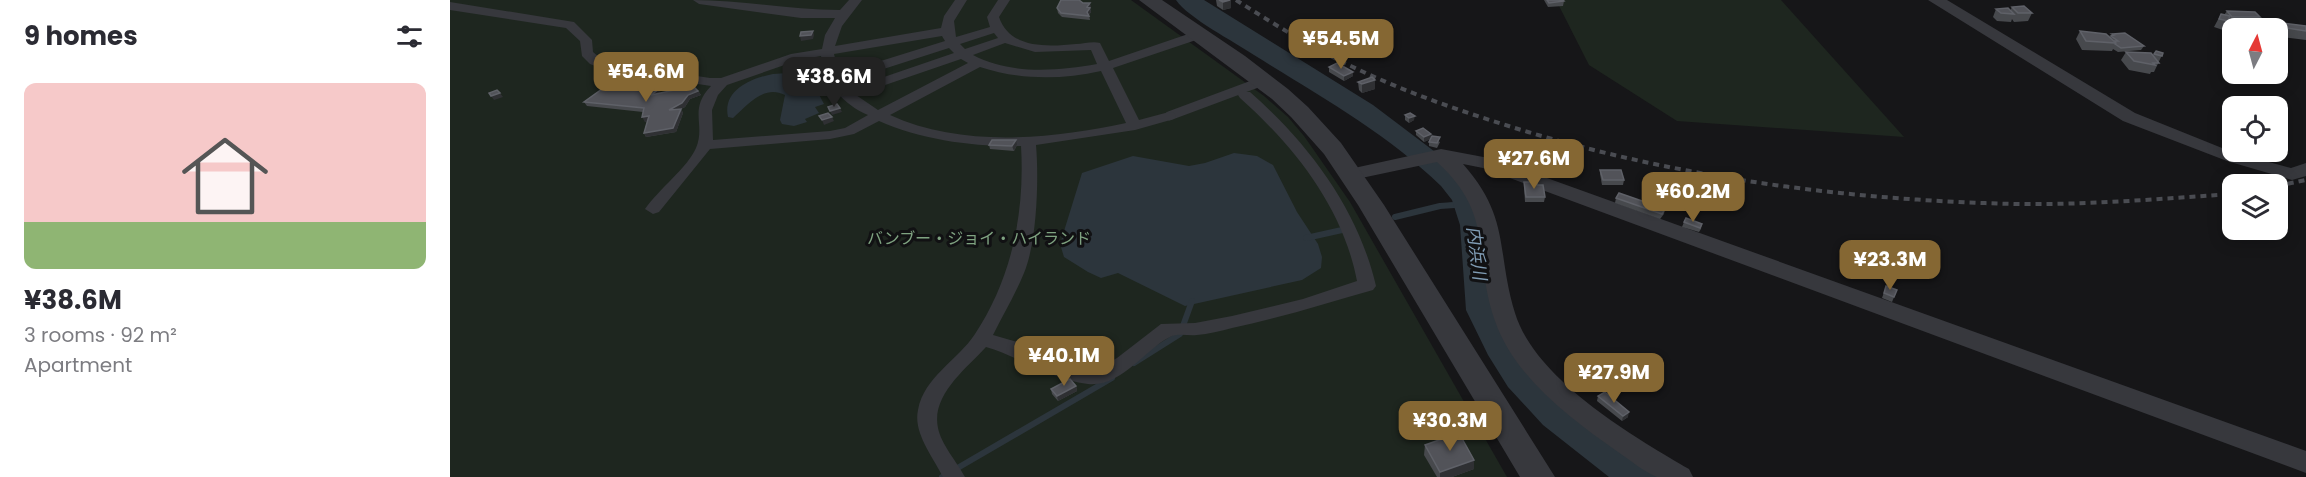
<!DOCTYPE html>
<html lang="en">
<head>
<meta charset="utf-8">
<style>
  body { margin:0; font-family:Poppins,"Noto Sans JP",sans-serif; background:#f7f7f7; color:#2b2b33; height:100vh; display:flex; flex-direction:column; font-size:22px; white-space:nowrap }
  * { box-sizing:border-box; margin:0 }
  p { font-size:20px; color:#7c7c81 }
  .icon { flex:none; width:33px; height:33px; fill:none; stroke:currentColor; stroke-width:2; stroke-linecap:round; stroke-linejoin:round }
  .map { position:relative; flex:1; overflow:hidden }
  .details { display:flex; flex-direction:column; background:#fff; width:450px }
  .details>* { flex:none }
  .needle { width:39px; rotate:6deg }
  .controls { position:absolute; left:1772px; top:18px; display:grid; gap:12px }
  .controls a { display:grid; place-items:center; width:66px; height:66px; border-radius:12px; background:#fff; box-shadow:0 3px 15px #0003; font-size:30px }
  .price { position:absolute; translate:-50% -51px; padding:0 14px; border-radius:12px; background:#856733; color:#fff; font-size:20px; line-height:39px; filter:drop-shadow(0 2px 3px #0008) }
  .price::after { content:''; position:absolute; left:50%; top:36px; width:18px; height:14px; margin-left:-9px; background:inherit; clip-path:polygon(0 0,100% 0,50% 100%) }
  .price.on { background:#222; color:#fff }
  ul { padding:0; list-style:none }
  li { display:grid; align-content:center; gap:12px; height:318px; padding:0 24px }
  li+li { border-top:2px solid #e1e1e2 }
  li span { display:grid; place-items:center; height:186px; border-radius:12px; color:#555 }
  li>.icon { margin-inline-start:auto }
  span .icon { width:108px; height:108px; fill:#fffc; stroke-width:1 }
  li b { font-size:26px }
  h2 { display:flex; justify-content:space-between; align-items:center; height:72px; padding:0 24px; font-size:26px }
  main { display:flex; flex:1; min-height:0 }
  .map>svg:first-child { display:block }
  .green { fill:#1e261f }
  .water { fill:#2c353c }
  .lines { fill:none; stroke-linecap:round; stroke-linejoin:round }
  .stream-far1 { stroke:#2c353c; stroke-width:4.5 }
  .stream { stroke:#2c353c; stroke-width:6 }
  .river { fill:#2c353c; fill-rule:evenodd }
  .service { stroke:#37383d; stroke-width:9 }
  .pedestrian { fill:#37383d; fill-rule:evenodd }
  .minor { fill:#37383d; fill-rule:evenodd }
  .tertiary { fill:#37383d; fill-rule:evenodd }
  .rail { stroke:#4a4c52; stroke-width:4; stroke-dasharray:6 5; stroke-linecap:butt }
  .wall { fill:#47494d }
  .shaded-wall { fill:#2f3033 }
  .building { fill:#525359; stroke:#5f6168; stroke-width:1.5 }
  .labels { text-anchor:middle; dominant-baseline:central; stroke-width:6; stroke-linejoin:round; paint-order:stroke }
  .park-label { font-size:16px; fill:#7fa381; stroke:#111113 }
  .water-label { font-size:18px; font-style:italic; fill:#7f9bb3; stroke:#111113 }
</style>
</head>
<body>
<main>
<section class="details">
<h2>9 homes<svg class="icon" aria-label="filters" viewBox="0 0 24 24"><path d="M4 7h16M4 17h16"/><circle cx="9" cy="7" r="2"/><circle cx="15" cy="17" r="2"/></svg></h2>
<ul>
<li><span style="background:linear-gradient(#f6c9c9 75%,#8fb573 0)"><svg class="icon" aria-label="home" viewBox="0 0 24 24"><path d="M3 11l9-7 9 7M6 9v11h12V9"/></svg></span><div><b>¥38.6M</b><p>3 rooms · 92 m²</p><p>Apartment</p></div></li>
</ul>
</section>
<div class="map">
<svg width="1856" height="477" viewBox="0 0 1856 477">
  <rect width="100%" height="100%" fill="#161618"/>
  <g class="green">
    <path d="M 0,0 L 681,0 L 814,96 L 838,117 L 854,136 L 900,202 L 1057,477 L 0,477 Z"/>
    <path d="M 1106,0 L 1331,0 L 1454,137 L 1227,121 L 1139,65 Z"/>
  </g>
  <g class="water">
    <path d="M 323,74 C 356,71 360,76 374,104 L 365,107 L 369,113 L 355,119 L 357,122 L 344,126 L 332,124 L 330,120 L 335,95 C 314,84 297,105 283,118 L 278,117 C 272,90 302,78 323,74 Z"/>
    <path d="M 784,153 L 807,156 L 823,165 L 847,212 L 868,244 L 872,257 L 871,268 L 852,280 L 735,306 L 668,273 L 651,278 L 638,272 L 614,257 L 610,244 L 632,173 L 683,156 L 739,166 L 755,163 Z"/>
  </g>
  <g class="lines">
    <path class="stream-far1" d="M 999,205 L 1019,204"/>
    <g class="stream">
      <path d="M 945,217 L 990,206 L 1019,204"/>
      <path d="M 856,238 L 892,230"/>
      <path d="M 684,363 L 730,334 L 742,301"/>
      <path d="M 492,477 L 662,378"/>
    </g>
    <path class="river" d="M 726,0 L 754,0 L 923,105 L 1013,173 L 1029,193 L 1039,212 L 1045,239 L 1051,307 L 1070,346 L 1102,385 L 1142,419 L 1205,465 L 1211,477 L 1159,477 L 1093,425 L 1058,387 L 1038,355 L 1016,310 L 1010,225 L 1002,200 L 991,186 C 937,133 868,95 804,55 C 785,42 738,18 726,0 Z"/>
    <path class="service" d="M 719,116 L 813,81"/>
    <path class="pedestrian" d="M 243,0 C 293,0 341,10 390,10 L 399,0 L 412,0 L 392,26 L 385,46 L 491,28 L 494,16 L 505,0 L 517,0 L 504,21 L 506,37 L 540,27 L 537,17 L 548,0 L 560,0 L 549,17 C 560,49 597,47 626,44 C 634,44 642,41 650,43 L 659,61 L 744,32 L 752,32 L 754,35 L 752,38 L 663,68 L 689,120 L 719,112 L 724,113 L 726,116 L 724,119 L 685,130 L 586,145 C 589,179 587,242 574,273 C 565,295 553,315 543,335 L 574,344 L 610,362 L 640,370 L 649,368 L 667,358 L 711,324 L 745,323 L 782,316 L 853,299 L 907,281 C 893,208 845,147 790,98 L 788,95 L 790,92 L 800,92 C 859,144 908,209 926,286 L 923,290 C 877,303 830,318 782,328 C 771,331 758,334 747,335 C 738,336 727,333 720,337 C 694,350 672,387 638,384 C 602,380 570,357 536,347 C 516,369 481,395 488,428 C 491,444 507,462 515,477 L 493,477 C 483,457 463,433 468,410 C 474,377 508,360 525,334 C 562,278 575,212 571,146 C 524,147 472,140 429,121 L 404,134 L 380,139 L 260,149 L 209,212 L 203,214 L 195,209 C 208,190 238,167 246,148 C 256,124 238,110 261,86 L 155,70 L 140,64 L 132,56 L 130,41 L 116,28 L 0,10 L 0,2 L 124,22 L 142,40 L 143,52 L 150,58 L 163,63 L 260,78 L 271,78 L 341,54 L 372,49 L 375,35 L 385,18 L 351,18 L 249,4 ZM 544,33 L 548,38 L 515,49 L 510,44 ZM 492,36 L 495,41 L 389,74 L 384,54 ZM 555,43 L 585,52 L 641,50 L 647,64 C 607,71 561,75 523,55 ZM 499,48 L 504,53 L 399,89 L 393,82 ZM 371,56 C 374,83 394,105 418,115 L 395,128 L 380,131 L 263,140 L 262,110 L 268,95 L 277,85 L 349,60 ZM 511,59 L 518,63 L 428,110 L 406,95 ZM 530,67 C 569,80 611,80 651,71 L 676,123 C 601,139 512,148 440,115 Z"/>
    <g class="minor">
      <path d="M 1478,0 L 1497,0 L 1685,113 L 1782,152 L 1841,168 L 1856,163 L 1856,176 L 1842,180 L 1777,161 L 1673,121 Z"/>
      <path d="M 991,149 L 1044,159 L 1856,451 L 1856,473 L 1033,168 L 1013,164 C 1061,218 1046,252 1065,313 C 1085,379 1182,436 1239,469 L 1243,477 C 1233,477 1217,477 1207,477 C 1194,472 1180,460 1168,452 C 1121,419 1065,378 1045,321 C 1022,256 1046,216 987,162 L 902,180 L 895,178 L 892,174 L 895,170 Z"/>
    </g>
    <path class="tertiary" d="M 689,0 L 712,0 L 795,56 L 838,89 L 858,107 L 891,143 L 934,205 L 1105,477 L 1070,477 L 908,205 L 874,154 L 841,117 L 822,99 Z"/>
    <g class="rail">
      <path d="M 786,0 C 824,24 862,48 903,67 C 959,94 1019,114 1078,132 C 1236,179 1400,200 1564,204 C 1637,205 1710,199 1782,194"/>
      <path d="M 1827,186 L 1856,180"/>
    </g>
  </g>
  <g class="wall">
    <path d="M 766,0 L 781,0 L 781,8 L 773,10 L 767,6 Z"/>
    <path d="M 1094,0 L 1113,0 L 1114,1 L 1113,6 L 1098,7 Z"/>
    <path d="M 641,7 L 640,8 L 641,12 L 639,15 L 640,20 L 612,17 L 608,13 L 607,8 Z"/>
    <path d="M 1562,7 L 1582,13 L 1578,21 L 1564,22 L 1562,19 L 1561,22 L 1547,21 L 1543,17 L 1546,9 L 1560,11 Z"/>
    <path d="M 1777,11 L 1810,17 L 1805,26 L 1777,25 L 1776,24 L 1773,30 L 1764,27 L 1771,14 L 1774,15 Z"/>
    <path d="M 1833,23 L 1856,26 L 1856,40 L 1832,37 L 1828,31 Z"/>
    <path d="M 1630,31 L 1660,37 L 1662,34 L 1694,46 L 1691,50 L 1668,52 L 1663,49 L 1662,51 L 1632,50 L 1626,39 Z"/>
    <path d="M 1706,51 L 1713,53 L 1704,72 L 1701,72 L 1700,74 L 1679,70 L 1671,60 L 1676,52 L 1703,56 Z"/>
    <path d="M 879,67 L 903,72 L 903,76 L 894,81 L 879,72 Z"/>
    <path d="M 908,82 L 925,89 L 912,93 L 909,90 Z"/>
    <path d="M 248,91 L 251,95 L 240,99 L 235,107 L 231,109 L 233,113 L 226,132 L 196,137 L 194,133 L 197,121 L 195,122 L 193,112 L 137,106 L 134,102 L 211,93 Z"/>
    <path d="M 955,115 L 964,120 L 959,123 L 955,120 Z"/>
    <path d="M 966,131 L 981,134 L 981,138 L 990,142 L 987,148 L 979,146 L 979,142 L 980,139 L 974,142 L 966,135 Z"/>
    <path d="M 539,145 L 567,145 L 564,151 L 540,149 Z"/>
    <path d="M 1150,170 L 1174,180 L 1173,185 L 1152,185 L 1150,174 Z"/>
    <path d="M 1074,182 L 1095,197 L 1094,202 L 1075,202 L 1074,187 Z"/>
    <path d="M 1166,198 L 1215,209 L 1214,214 L 1210,219 L 1165,203 Z"/>
    <path d="M 1234,222 L 1252,224 L 1251,229 L 1249,232 L 1232,227 Z"/>
    <path d="M 1436,286 L 1447,290 L 1442,302 L 1432,298 Z"/>
    <path d="M 626,386 L 627,391 L 608,401 L 602,394 L 601,389 Z"/>
    <path d="M 1148,396 L 1178,417 L 1172,421 L 1147,401 Z"/>
    <path d="M 975,445 L 1024,460 L 1024,469 L 1002,477 L 987,477 L 974,455 Z"/>
  </g>
  <g class="shaded-wall">
    <path d="M 781,0 L 781,8 L 773,10 L 773,2 Z"/>
    <path d="M 640,3 L 641,7 L 639,9 L 640,8 L 641,12 L 638,16 L 637,7 Z"/>
    <path d="M 363,31 L 364,35 L 363,39 L 351,41 L 350,36 Z"/>
    <path d="M 903,72 L 903,76 L 894,81 L 894,76 Z"/>
    <path d="M 925,80 L 925,89 L 912,93 L 912,84 Z"/>
    <path d="M 209,89 L 211,94 L 201,95 Z"/>
    <path d="M 248,91 L 251,95 L 240,99 L 235,107 L 231,109 L 233,113 L 226,132 L 196,137 L 194,133 L 238,95 Z"/>
    <path d="M 50,93 L 53,97 L 44,100 L 41,96 Z"/>
    <path d="M 390,108 L 392,112 L 382,115 L 380,111 Z"/>
    <path d="M 199,116 L 201,121 L 195,122 L 192,117 Z"/>
    <path d="M 965,116 L 964,120 L 959,123 L 959,118 Z"/>
    <path d="M 382,117 L 384,121 L 374,125 L 372,120 Z"/>
    <path d="M 981,134 L 981,139 L 974,142 L 974,137 Z"/>
    <path d="M 566,140 L 567,145 L 564,151 L 562,146 Z"/>
    <path d="M 626,386 L 627,391 L 608,401 L 607,396 Z"/>
    <path d="M 1179,412 L 1178,417 L 1172,421 L 1173,416 Z"/>
    <path d="M 1024,460 L 1024,469 L 1002,477 L 990,477 L 990,472 Z"/>
  </g>
  <g class="building">
    <path d="M 611,0 L 629,0 L 633,3 L 640,3 L 637,7 L 640,8 L 637,12 L 639,16 L 611,13 L 607,8 Z"/>
    <path d="M 769,0 L 780,0 L 773,2 Z"/>
    <path d="M 1097,0 L 1113,0 L 1114,1 L 1099,3 Z"/>
    <path d="M 1574,6 L 1582,13 L 1568,13 L 1562,7 Z"/>
    <path d="M 1558,8 L 1564,14 L 1551,13 L 1546,9 Z"/>
    <path d="M 1777,11 L 1805,12 L 1810,17 L 1782,17 Z"/>
    <path d="M 1771,14 L 1780,16 L 1778,21 L 1769,19 Z"/>
    <path d="M 1833,23 L 1856,26 L 1856,31 L 1837,28 Z"/>
    <path d="M 363,31 L 361,35 L 350,36 L 351,32 Z"/>
    <path d="M 1630,31 L 1656,34 L 1666,43 L 1636,41 Z"/>
    <path d="M 1675,33 L 1694,46 L 1671,48 L 1665,44 L 1666,43 L 1665,41 L 1668,41 L 1661,36 L 1664,35 L 1662,34 Z"/>
    <path d="M 1706,51 L 1713,53 L 1712,56 L 1704,54 Z"/>
    <path d="M 1676,52 L 1701,53 L 1709,63 L 1703,63 L 1705,65 L 1684,61 Z"/>
    <path d="M 887,63 L 903,72 L 894,76 L 879,67 Z"/>
    <path d="M 922,77 L 925,80 L 912,84 L 908,82 Z"/>
    <path d="M 159,84 L 209,89 L 201,95 L 243,86 L 248,91 L 238,95 L 232,103 L 219,110 L 231,109 L 223,128 L 194,133 L 199,116 L 192,117 L 194,108 L 134,102 Z"/>
    <path d="M 47,90 L 50,93 L 41,96 L 39,93 Z"/>
    <path d="M 387,104 L 390,108 L 380,111 L 378,107 Z"/>
    <path d="M 378,113 L 382,117 L 372,120 L 369,116 Z"/>
    <path d="M 960,113 L 965,116 L 959,118 L 955,115 Z"/>
    <path d="M 973,128 L 981,134 L 974,137 L 966,131 Z"/>
    <path d="M 982,136 L 990,137 L 987,143 L 979,142 Z"/>
    <path d="M 542,140 L 566,140 L 562,146 L 539,145 Z"/>
    <path d="M 1150,170 L 1171,170 L 1174,180 L 1153,180 Z"/>
    <path d="M 1074,182 L 1087,182 L 1087,185 L 1093,185 L 1095,197 L 1076,197 Z"/>
    <path d="M 1169,193 L 1215,209 L 1212,214 L 1166,198 Z"/>
    <path d="M 1236,218 L 1252,224 L 1250,228 L 1234,222 Z"/>
    <path d="M 1436,286 L 1447,290 L 1444,297 L 1434,293 Z"/>
    <path d="M 620,379 L 626,386 L 607,396 L 601,389 Z"/>
    <path d="M 1155,392 L 1179,412 L 1173,416 L 1148,396 Z"/>
    <path d="M 1009,433 L 1024,460 L 990,472 L 975,445 Z"/>
  </g>
  <g class="labels">
    <g class="park-label">
      <text x="529" y="238">バンブー・ジョイ・ハイランド</text>
    </g>
    <g class="water-label">
      <text transform="translate(1027 253) rotate(83)">内浜川</text>
    </g>
  </g>
</svg>
<div class="controls">
<a><svg class="needle" viewBox="-14 -14 28 28"><path d="M0-13l5 13h-10z" fill="#e53935"/><path d="M0 13l5-13h-10z" fill="#7c7c81"/></svg></a>
<a><svg class="icon" aria-label="locate" viewBox="0 0 24 24"><circle cx="12" cy="12" r="6"/><path d="M12 2v4M12 18v4M2 12h4M18 12h4"/></svg></a>
<a><svg class="icon" aria-label="layers" viewBox="0 0 24 24"><path d="M12 4l9 5-9 5-9-5zM3 14l9 5 9-5"/></svg></a>
</div>
<b class="price" style="left:891px;top:70px">¥54.5M</b>
<b class="price" style="left:196px;top:103px">¥54.6M</b>
<b class="price on" style="left:384px;top:108px">¥38.6M</b>
<b class="price" style="left:1084px;top:190px">¥27.6M</b>
<b class="price" style="left:1243px;top:223px">¥60.2M</b>
<b class="price" style="left:1440px;top:291px">¥23.3M</b>
<b class="price" style="left:614px;top:387px">¥40.1M</b>
<b class="price" style="left:1164px;top:404px">¥27.9M</b>
<b class="price" style="left:1000px;top:452px">¥30.3M</b>
</div>
</main>
</body>
</html>
